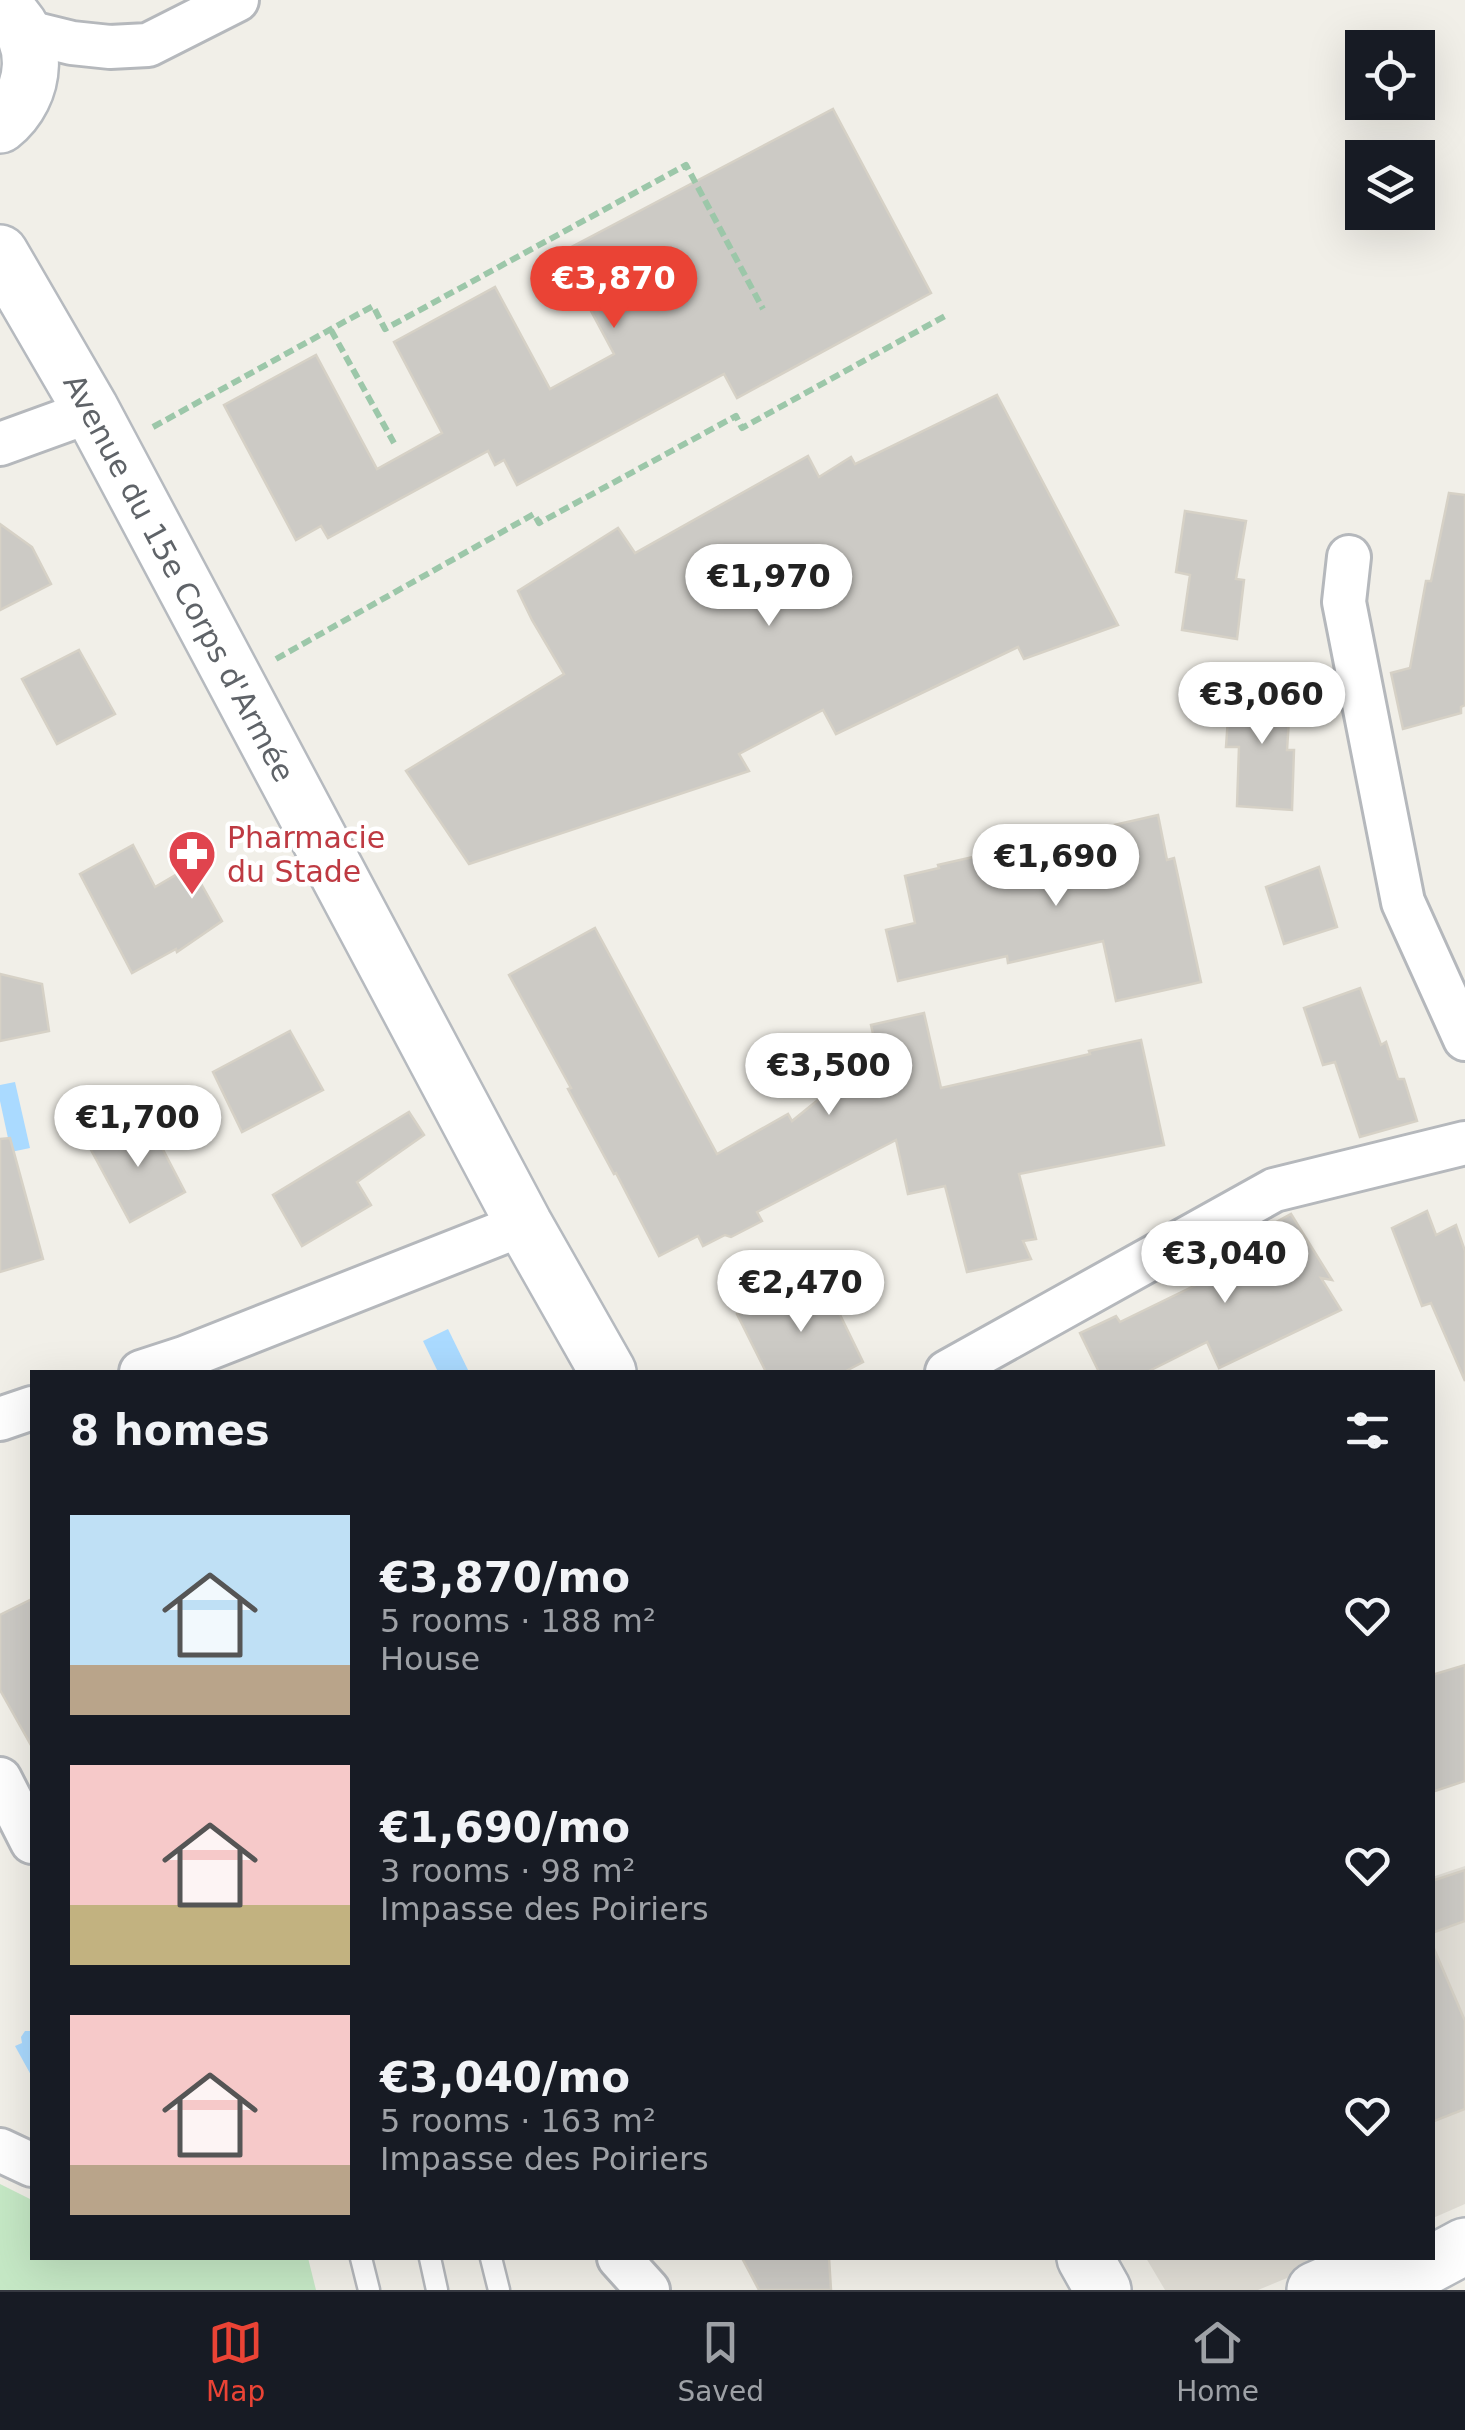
<!DOCTYPE html>
<html lang="en">
<head>
<meta charset="utf-8">
<style>
  body { margin:0; font-family:"DejaVu Sans",sans-serif; background:#242831; color:#f1f3f6; height:100vh; display:flex; flex-direction:column; font-size:38px; white-space:nowrap }
  * { box-sizing:border-box; margin:0 }
  p { font-size:32px; color:#9ea1a6 }
  .icon { flex:none; width:55px; height:55px; fill:none; stroke:currentColor; stroke-width:2; stroke-linecap:round; stroke-linejoin:round }
  .map { position:relative; flex:1; overflow:hidden }
  .drawer { position:absolute; left:30px; top:1370px; width:1405px; height:890px; display:flex; flex-direction:column; background:#171b24; border-radius:0px; box-shadow:0 10px 40px #0002 }
  .drawer>* { flex:none }
  .controls { position:absolute; left:1345px; top:30px; display:grid; gap:20px }
  .controls a { display:grid; place-items:center; width:90px; height:90px; border-radius:0px; background:#171b24; box-shadow:0 10px 40px #0002; font-size:50px }
  .price { position:absolute; translate:-50% -85px; padding:0 22px; border-radius:35px; background:#fff; color:#222; font-size:32px; line-height:65px; filter:drop-shadow(0 2px 5px #0008) }
  .price::after { content:''; position:absolute; left:50%; top:60px; width:30px; height:22px; margin-left:-15px; background:inherit; clip-path:polygon(0 0,100% 0,50% 100%) }
  .price.on { background:#ea4335; color:#fff }
  ul { padding:0; list-style:none }
  li { display:flex; align-items:center; gap:30px; height:250px; padding:0 40px }
  li span { display:grid; place-items:center; flex:none; width:280px; height:200px; border-radius:0px; color:#555 }
  li>.icon { margin-inline-start:auto }
  span .icon { width:120px; height:120px; fill:#fffc; stroke-width:1 }
  li b { font-size:42px }
  h2 { display:flex; justify-content:space-between; align-items:center; height:120px; padding:0 40px; font-size:42px }
  .tab-bar { display:flex; justify-content:space-around; align-items:center; height:140px; border-top:2px solid #363941; background:#171b24; font-size:28px; color:#9ea1a6 }
  .tab-bar a { display:grid; justify-items:center; gap:5px }
  .tab-bar .on { color:#ea4335 }
  .map>svg:first-child { display:block }
  .education { fill:#e1ded6 }
  .green { fill:#c5e8c5 }
  .water { fill:#aadaff }
  .building { fill:#cccac5; stroke:#d6d1c6; stroke-width:2.5 }
  .lines { fill:none; stroke-linecap:round; stroke-linejoin:round }
  .service-casing { stroke:#b5b8bc; stroke-width:25 }
  .minor-casing { stroke:#b5b8bc; stroke-width:48 }
  .secondary-casing { stroke:#b6babf; stroke-width:60 }
  .path { stroke:#9cc7a9; stroke-width:6; stroke-dasharray:10 5; stroke-linecap:butt }
  .service { stroke:#fff; stroke-width:20 }
  .minor { stroke:#fff; stroke-width:42 }
  .secondary { stroke:#fff; stroke-width:55 }
  .labels { text-anchor:middle; dominant-baseline:central; stroke-width:9; stroke-linejoin:round; paint-order:stroke }
  .street-label { font-size:30px; fill:#5f6368; stroke:#fff }
  .health-label { font-size:30px; fill:#be3a42; stroke:#fff; text-anchor:start }
</style>
</head>
<body>
<div class="map">
<svg width="1465" height="2290" viewBox="0 0 1465 2290">
  <rect width="100%" height="100%" fill="#f1efe8"/>
  <g class="education">
    <path d="M 1465,1866 L 1465,2204 L 1433,2218 L 1432,1877 Z"/>
    <path d="M 1146,2258 L 1336,2258 L 1258,2290 L 1165,2290 Z"/>
  </g>
  <path class="green" d="M 0,2184 L 32,2200 L 32,2258 L 308,2258 L 316,2290 L 0,2290 Z"/>
  <g class="water">
    <path d="M 15,1082 L 30,1148 L 11,1152 L 0,1101 L 0,1085 Z"/>
    <path d="M 448,1329 L 469,1372 L 438,1372 L 423,1341 Z"/>
    <path d="M 25,2031 L 32,2031 L 32,2077 L 15,2046 L 22,2043 L 21,2037 Z"/>
  </g>
  <g class="building">
    <path d="M 833,109 L 931,293 L 737,398 L 724,374 L 517,485 L 504,460 L 495,465 L 488,451 L 328,538 L 321,526 L 296,540 L 224,405 L 316,355 L 377,469 L 442,433 L 394,342 L 495,287 L 550,389 L 614,354 L 560,253 Z"/>
    <path d="M 997,395 L 1118,625 L 1024,659 L 1018,647 L 836,734 L 823,710 L 739,754 L 749,771 L 469,864 L 406,771 L 564,674 L 532,620 L 518,591 L 618,528 L 635,553 L 808,456 L 819,477 L 851,457 L 855,464 Z"/>
    <path d="M 1449,493 L 1465,495 L 1465,705 L 1461,707 L 1461,713 L 1403,729 L 1391,673 L 1410,668 L 1426,581 L 1431,581 Z"/>
    <path d="M 1185,511 L 1246,521 L 1236,579 L 1244,580 L 1237,639 L 1182,630 L 1190,575 L 1176,572 Z"/>
    <path d="M 0,524 L 32,547 L 51,584 L 0,610 Z"/>
    <path d="M 79,650 L 115,714 L 57,744 L 22,679 Z"/>
    <path d="M 1291,689 L 1287,750 L 1294,750 L 1292,810 L 1237,806 L 1239,747 L 1226,747 L 1230,690 Z"/>
    <path d="M 1158,815 L 1167,860 L 1174,858 L 1201,982 L 1116,1001 L 1103,941 L 1008,963 L 1007,956 L 898,981 L 886,930 L 915,923 L 905,876 L 939,868 L 938,865 Z"/>
    <path d="M 133,845 L 155,887 L 191,866 L 222,921 L 177,952 L 176,949 L 132,973 L 80,874 Z"/>
    <path d="M 1319,867 L 1337,927 L 1284,944 L 1266,887 Z"/>
    <path d="M 595,928 L 717,1154 L 788,1114 L 792,1121 L 877,1052 L 871,1025 L 924,1013 L 941,1088 L 1090,1054 L 1089,1051 L 1141,1040 L 1164,1145 L 1019,1174 L 1036,1239 L 1023,1241 L 1031,1259 L 967,1272 L 945,1186 L 908,1194 L 896,1140 L 757,1212 L 762,1221 L 731,1237 L 725,1235 L 703,1246 L 698,1236 L 659,1256 L 616,1173 L 614,1174 L 568,1089 L 571,1088 L 509,975 Z"/>
    <path d="M 0,974 L 42,984 L 49,1031 L 0,1041 Z"/>
    <path d="M 1360,988 L 1381,1045 L 1386,1042 L 1398,1079 L 1404,1079 L 1417,1121 L 1360,1137 L 1335,1062 L 1323,1065 L 1304,1008 Z"/>
    <path d="M 290,1031 L 323,1090 L 242,1132 L 213,1072 Z"/>
    <path d="M 409,1112 L 424,1135 L 357,1182 L 371,1205 L 302,1246 L 273,1195 Z"/>
    <path d="M 146,1117 L 185,1192 L 130,1222 L 90,1148 Z"/>
    <path d="M 10,1138 L 43,1259 L 0,1272 L 0,1139 Z"/>
    <path d="M 1427,1211 L 1436,1235 L 1456,1225 L 1465,1251 L 1465,1381 L 1431,1303 L 1422,1306 L 1392,1228 Z"/>
    <path d="M 1291,1214 L 1332,1280 L 1321,1278 L 1341,1310 L 1219,1368 L 1207,1342 L 1147,1372 L 1099,1372 L 1080,1333 L 1116,1316 L 1120,1322 L 1204,1281 L 1195,1266 Z"/>
    <path d="M 818,1289 L 821,1293 L 828,1290 L 863,1362 L 844,1372 L 766,1372 L 737,1314 L 782,1293 L 787,1303 Z"/>
    <path d="M 32,1599 L 32,1747 L 0,1690 L 0,1615 Z"/>
    <path d="M 1465,1665 L 1465,1781 L 1432,1792 L 1432,1675 Z"/>
    <path d="M 1465,1870 L 1465,1921 L 1432,1933 L 1432,1881 Z"/>
    <path d="M 1432,1944 L 1465,2021 L 1465,2109 L 1432,2122 Z"/>
    <path d="M 742,2258 L 829,2258 L 831,2290 L 759,2290 Z"/>
  </g>
  <g class="lines">
    <g class="service-casing">
      <g id="service">
        <path d="M 361,2258 L 369,2290"/>
        <path d="M 430,2258 L 437,2290"/>
        <path d="M 491,2258 L 499,2290"/>
      </g>
    </g>
    <g class="minor-casing">
      <g id="minor">
        <path d="M 23,31 L 72,43 L 110,47 L 148,45 L 237,0"/>
        <path d="M 0,444 L 69,419 L 90,408"/>
        <path d="M 1349,557 L 1344,602 L 1403,902 L 1465,1039"/>
        <path d="M 141,1372 L 184,1358 L 524,1224"/>
        <path d="M 947,1372 L 1274,1190 L 1465,1143"/>
        <path d="M 0,1419 L 32,1408"/>
        <path d="M 0,1779 L 32,1842"/>
        <path d="M 0,2150 L 32,2165"/>
        <path d="M 619,2258 L 648,2290"/>
      </g>
    </g>
    <g class="secondary-casing">
      <g id="secondary">
        <path d="M 0,6 C 43,35 38,95 0,125"/>
        <path d="M 0,253 L 90,408 L 524,1224 L 608,1372"/>
        <path d="M 1085,2258 L 1103,2290"/>
        <path d="M 1315,2290 L 1389,2258"/>
        <path d="M 1383,2290 L 1465,2246"/>
      </g>
    </g>
    <g class="path">
      <path d="M 331,330 L 394,443"/>
      <path d="M 153,427 L 373,306 L 385,329 L 686,165 L 763,309"/>
      <path d="M 276,659 L 534,514 L 539,523 L 736,416 L 742,428 L 947,315"/>
    </g>
    <use href="#service" class="service"/>
    <use href="#minor" class="minor"/>
    <use href="#secondary" class="secondary"/>
  </g>
  <defs>
    <g id="pharmacy-pin" transform="scale(2.5)"><path d="M0 17L-7.5 6A9.5 9.5 0 1 1 7.5 6Z" fill="#e0444e" stroke="#fff"/><path d="M-2-6h4v4h4v4h-4v4h-4v-4h-4v-4h4Z" fill="#fff"/></g>
  </defs>
  <g fill-rule="evenodd">
    <use href="#pharmacy-pin" x="192" y="854"/>
  </g>
  <g class="labels">
    <g class="street-label">
      <text transform="translate(179 578) rotate(62)">Avenue du 15e Corps d'Armée</text>
    </g>
    <g class="health-label">
      <text x="227" y="837">Pharmacie<tspan x="227" dy="34">du Stade</tspan></text>
    </g>
  </g>
</svg>
<div class="controls">
<a><svg class="icon" aria-label="locate" viewBox="0 0 24 24"><circle cx="12" cy="12" r="6"/><path d="M12 2v4M12 18v4M2 12h4M18 12h4"/></svg></a>
<a><svg class="icon" aria-label="layers" viewBox="0 0 24 24"><path d="M12 4l9 5-9 5-9-5zM3 14l9 5 9-5"/></svg></a>
</div>
<b class="price on" style="left:614px;top:331px">€3,870</b>
<b class="price" style="left:769px;top:629px">€1,970</b>
<b class="price" style="left:1262px;top:747px">€3,060</b>
<b class="price" style="left:1056px;top:909px">€1,690</b>
<b class="price" style="left:829px;top:1118px">€3,500</b>
<b class="price" style="left:138px;top:1170px">€1,700</b>
<b class="price" style="left:1225px;top:1306px">€3,040</b>
<b class="price" style="left:801px;top:1335px">€2,470</b>
<section class="drawer">
<h2>8 homes<svg class="icon" aria-label="filters" viewBox="0 0 24 24"><path d="M4 7h16M4 17h16"/><circle cx="9" cy="7" r="2"/><circle cx="15" cy="17" r="2"/></svg></h2>
<ul>
<li><span style="background:linear-gradient(#bfe0f5 75%,#b9a48a 0)"><svg class="icon" aria-label="home" viewBox="0 0 24 24"><path d="M3 11l9-7 9 7M6 9v11h12V9"/></svg></span><div><b>€3,870/mo</b><p>5 rooms · 188 m²</p><p>House</p></div><svg class="icon" aria-label="heart" viewBox="0 0 24 24"><path d="M12 20l-8-8c-3-5 5-10 8-4 3-6 11-1 8 4z"/></svg></li>
<li><span style="background:linear-gradient(#f6c9c9 70%,#c2b280 0)"><svg class="icon" aria-label="home" viewBox="0 0 24 24"><path d="M3 11l9-7 9 7M6 9v11h12V9"/></svg></span><div><b>€1,690/mo</b><p>3 rooms · 98 m²</p><p>Impasse des Poiriers</p></div><svg class="icon" aria-label="heart" viewBox="0 0 24 24"><path d="M12 20l-8-8c-3-5 5-10 8-4 3-6 11-1 8 4z"/></svg></li>
<li><span style="background:linear-gradient(#f6c9c9 75%,#b9a48a 0)"><svg class="icon" aria-label="home" viewBox="0 0 24 24"><path d="M3 11l9-7 9 7M6 9v11h12V9"/></svg></span><div><b>€3,040/mo</b><p>5 rooms · 163 m²</p><p>Impasse des Poiriers</p></div><svg class="icon" aria-label="heart" viewBox="0 0 24 24"><path d="M12 20l-8-8c-3-5 5-10 8-4 3-6 11-1 8 4z"/></svg></li>
</ul>
</section>
</div>
<nav class="tab-bar">
<a class="on"><svg class="icon" aria-label="map" viewBox="0 0 24 24"><path d="M3 6l6-2 6 2 6-2v14l-6 2-6-2-6 2zM9 4v14M15 6v14"/></svg>Map</a>
<a><svg class="icon" aria-label="saved" viewBox="0 0 24 24"><path d="M7 4h10v16l-5-4-5 4z"/></svg>Saved</a>
<a><svg class="icon" aria-label="home" viewBox="0 0 24 24"><path d="M3 11l9-7 9 7M6 9v11h12V9"/></svg>Home</a>
</nav>
</body>
</html>
